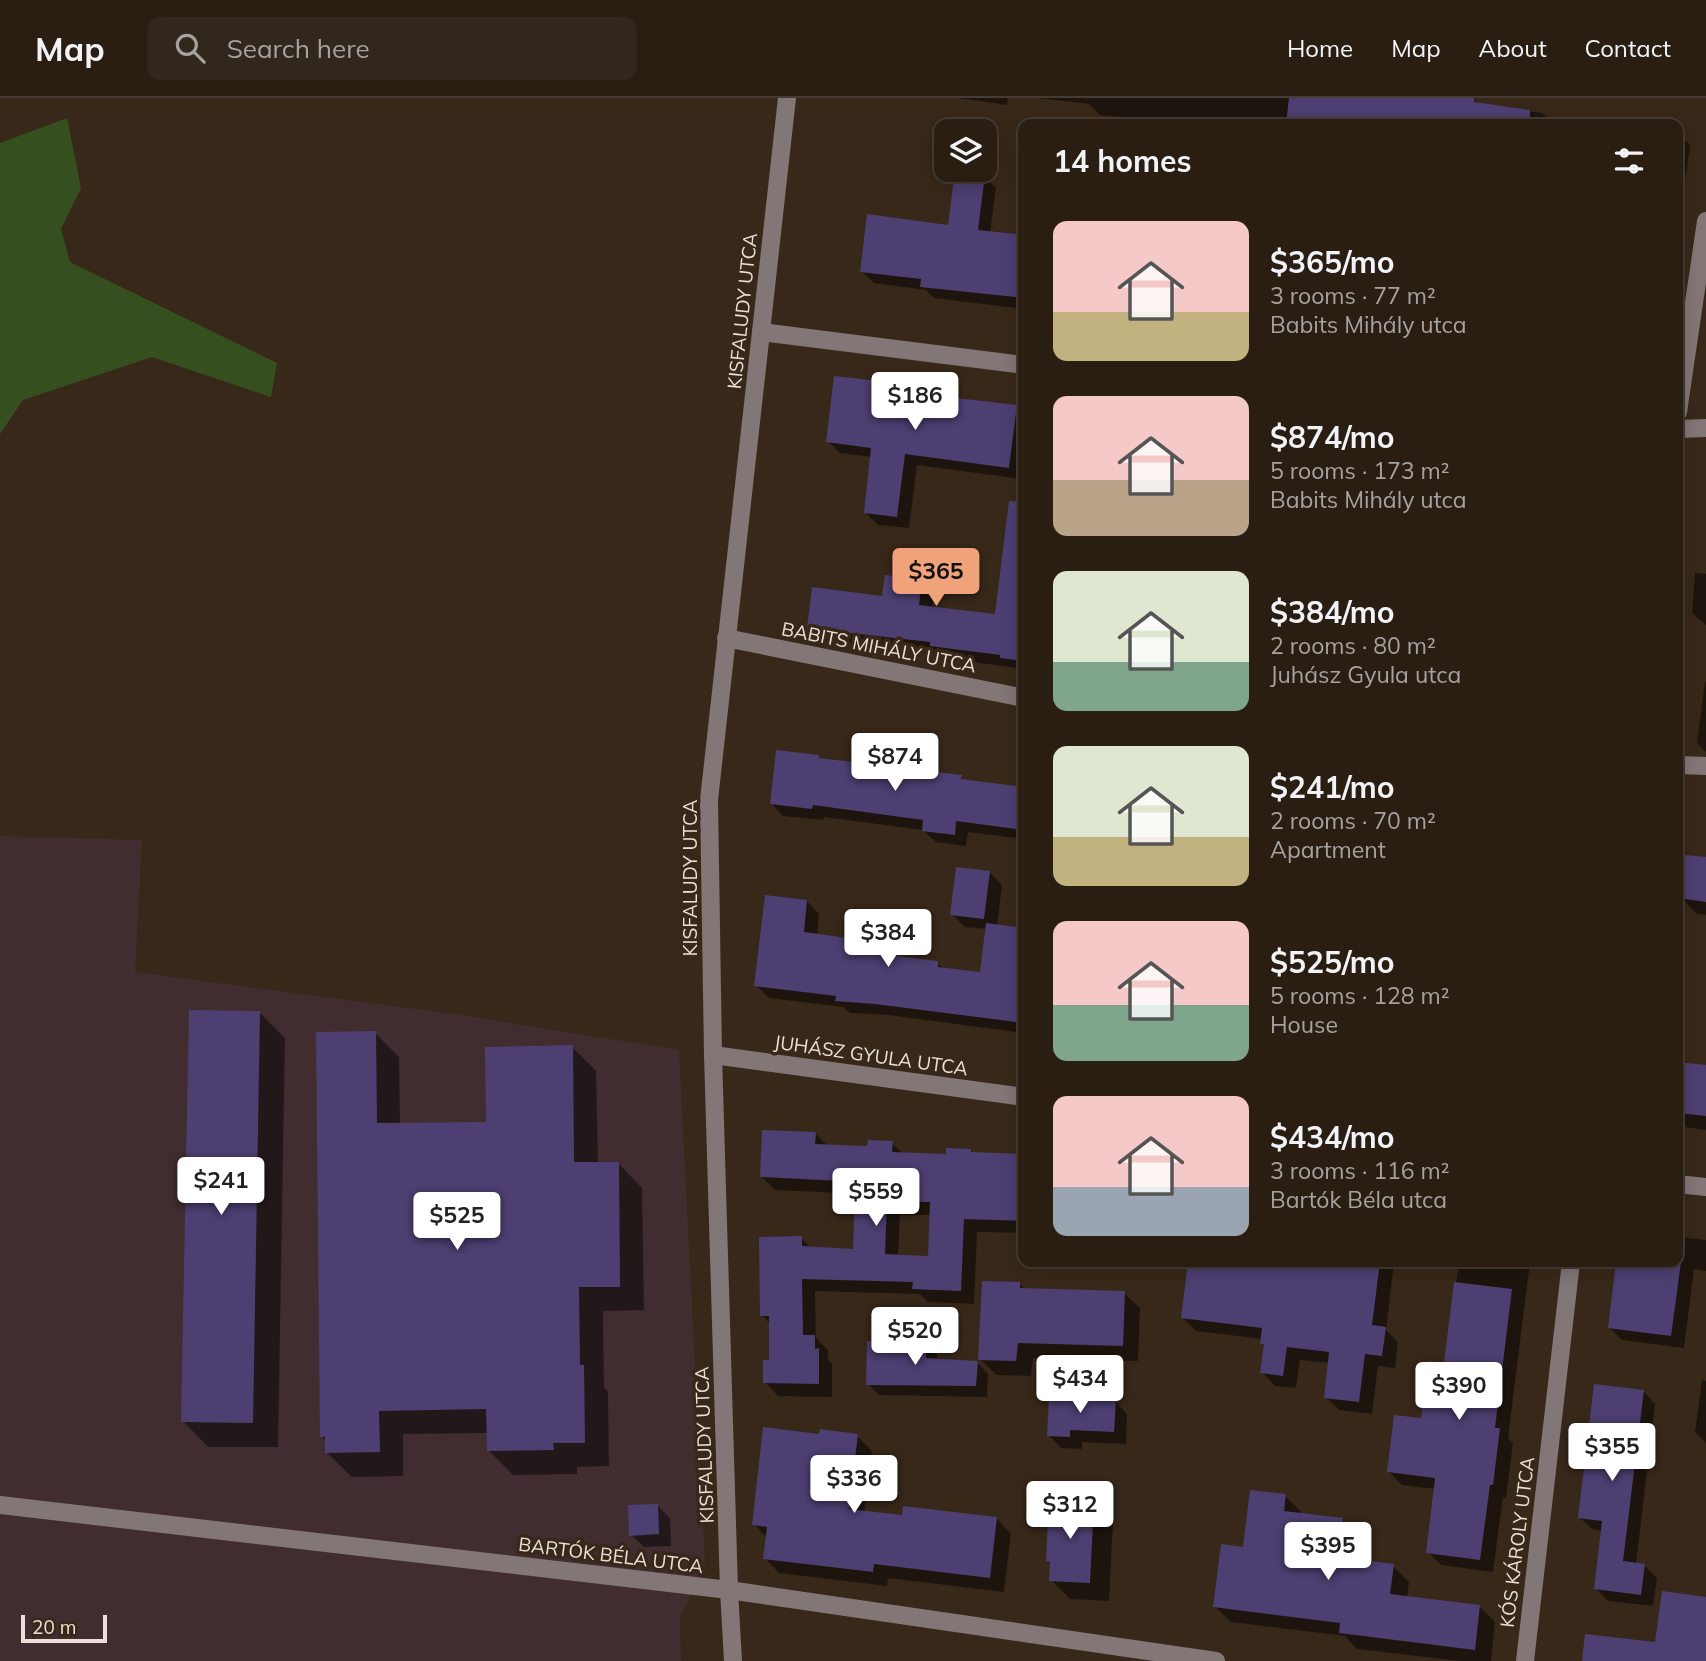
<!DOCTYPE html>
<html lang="en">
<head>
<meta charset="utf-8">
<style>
  body { margin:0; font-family:Mulish,sans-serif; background:#32271c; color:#f1f3f6; height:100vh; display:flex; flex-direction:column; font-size:26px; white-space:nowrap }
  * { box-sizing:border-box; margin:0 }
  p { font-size:23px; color:#a5a2a0 }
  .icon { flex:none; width:38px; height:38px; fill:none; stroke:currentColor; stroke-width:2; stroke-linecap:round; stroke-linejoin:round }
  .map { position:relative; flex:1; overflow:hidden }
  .drawer { position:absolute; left:1018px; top:21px; width:665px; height:1148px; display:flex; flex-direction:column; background:#2a1e13; border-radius:14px; box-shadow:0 4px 18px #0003,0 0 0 2px #463c33 }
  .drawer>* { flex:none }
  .fabs { position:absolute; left:934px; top:21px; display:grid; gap:14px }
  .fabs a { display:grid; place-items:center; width:63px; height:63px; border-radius:14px; background:#2a1e13; box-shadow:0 4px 18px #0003,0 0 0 2px #463c33; font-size:35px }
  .scale { position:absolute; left:21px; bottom:18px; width:86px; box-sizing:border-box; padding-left:7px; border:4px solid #ebe0d7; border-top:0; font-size:19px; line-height:24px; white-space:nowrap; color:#ebe0d7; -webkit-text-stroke:5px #382819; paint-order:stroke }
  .price { position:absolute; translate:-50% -60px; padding:0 16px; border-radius:7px; background:#fff; color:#222; font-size:23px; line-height:46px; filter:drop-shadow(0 2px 4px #0008) }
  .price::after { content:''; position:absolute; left:50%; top:42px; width:21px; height:16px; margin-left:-10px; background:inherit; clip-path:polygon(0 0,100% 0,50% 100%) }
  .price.current { background:#f0a27a; color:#111 }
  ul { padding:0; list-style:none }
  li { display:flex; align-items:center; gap:21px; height:175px; padding:0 35px }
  li span { display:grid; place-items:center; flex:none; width:196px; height:140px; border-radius:14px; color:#555 }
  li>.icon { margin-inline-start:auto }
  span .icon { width:84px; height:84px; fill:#fffc; stroke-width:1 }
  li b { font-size:30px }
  h2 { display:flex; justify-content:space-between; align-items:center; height:84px; padding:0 35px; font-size:30px }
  header { display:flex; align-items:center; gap:42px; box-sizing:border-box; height:98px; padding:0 35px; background:#2a1e13; border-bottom:2px solid #463c33 }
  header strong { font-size:33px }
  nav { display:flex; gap:38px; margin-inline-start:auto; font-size:24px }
  .search { width:490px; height:63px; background:#32271c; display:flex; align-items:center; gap:18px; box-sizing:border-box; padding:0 24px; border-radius:14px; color:#a5a2a0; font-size:26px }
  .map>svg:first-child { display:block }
  .industrial { fill:#412d2f }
  .green { fill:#35501e }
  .shadow { fill:#0007; fill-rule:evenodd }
  .building { fill:#4d3f72; fill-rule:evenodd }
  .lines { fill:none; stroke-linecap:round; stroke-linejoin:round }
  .minor { stroke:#837676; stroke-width:18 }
  .labels { text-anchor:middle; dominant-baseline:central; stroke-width:7; stroke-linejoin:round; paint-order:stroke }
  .street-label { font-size:19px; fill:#ebe0d7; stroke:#382819 }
</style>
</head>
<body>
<header>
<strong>Map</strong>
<div class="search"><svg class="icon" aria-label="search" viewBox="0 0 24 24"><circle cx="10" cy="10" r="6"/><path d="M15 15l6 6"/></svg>Search here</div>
<nav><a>Home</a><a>Map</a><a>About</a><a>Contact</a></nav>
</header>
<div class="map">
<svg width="1706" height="1563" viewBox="0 0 1706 1563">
  <rect width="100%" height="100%" fill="#382819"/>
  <path class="industrial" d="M 0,738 L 142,742 L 135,874 L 454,916 L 679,952 L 705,1466 L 680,1520 L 681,1563 L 0,1563 Z"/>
  <path class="green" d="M 67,20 L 81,90 L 61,131 L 70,164 L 277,265 L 271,299 L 152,259 L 23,302 L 0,336 L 0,45 Z"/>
  <g class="shadow">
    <path d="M 959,0 L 1008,0 L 1007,7 Z"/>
    <path d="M 1038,0 L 1462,0 L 1474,1 L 1479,7 L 1542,15 L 1548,21 L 1597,26 L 1260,26 L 1208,20 L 1208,26 L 1197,26 L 1100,17 L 1089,6 Z"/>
    <path d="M 1678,36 L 1690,47 L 1684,91 L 1678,91 Z"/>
    <path d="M 984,78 L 996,90 L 990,135 L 1024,139 L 1024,211 L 934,200 L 926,192 L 874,185 L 861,173 L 949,129 Z"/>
    <path d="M 878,285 L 882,289 L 1016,309 L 1024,315 L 1024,378 L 1021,378 L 1021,381 L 917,367 L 909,430 L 878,427 L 866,415 L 872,359 L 840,355 L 828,343 Z"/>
    <path d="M 1024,446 L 1024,571 L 944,560 L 940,556 L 821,542 L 809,529 L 921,483 L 934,496 L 932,510 L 996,518 Z"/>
    <path d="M 1695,475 L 1706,476 L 1706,527 L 1692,515 Z"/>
    <path d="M 1705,583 L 1706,584 L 1706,654 L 1697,645 Z"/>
    <path d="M 818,659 L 821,662 L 961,679 L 966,684 L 1024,691 L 1024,741 L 968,734 L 966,748 L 936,744 L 923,732 L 824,719 L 824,722 L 783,718 L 771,705 Z"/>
    <path d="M 1706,761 L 1706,817 L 1697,816 L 1681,800 Z"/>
    <path d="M 990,775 L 1002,787 L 997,828 L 1024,872 L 1024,935 L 888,917 L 850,915 L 843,909 L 769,900 L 756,887 L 807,803 L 819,816 L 817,838 L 881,846 L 894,859 L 937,865 L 944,871 L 982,876 L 987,831 L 965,829 L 952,816 Z"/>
    <path d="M 260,915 L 285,940 L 278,1349 L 208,1349 L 183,1323 Z"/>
    <path d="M 375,935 L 399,959 L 400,1027 L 488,1025 L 572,949 L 596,973 L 598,1066 L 618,1065 L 642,1090 L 644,1212 L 603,1213 L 604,1289 L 608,1294 L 609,1368 L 577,1369 L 577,1376 L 513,1377 L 489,1353 L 489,1335 L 403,1336 L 403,1378 L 352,1379 L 327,1355 L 327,1344 L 321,1338 Z"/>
    <path d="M 1678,965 L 1706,969 L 1706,1032 L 1678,1028 Z"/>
    <path d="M 815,1035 L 828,1048 L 869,1050 L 892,1045 L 903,1056 L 947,1058 L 970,1052 L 974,1056 L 1024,1058 L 1024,1135 L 977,1134 L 974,1206 L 928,1204 L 920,1196 L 815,1193 L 816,1240 L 828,1252 L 828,1261 L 832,1266 L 832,1299 L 778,1298 L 765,1284 L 771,1264 L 771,1227 L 762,1217 L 801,1140 L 811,1150 L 855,1153 L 856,1109 L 842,1095 L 775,1092 L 761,1078 ZM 900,1117 L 931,1117 L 929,1159 L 898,1158 Z"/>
    <path d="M 1678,1139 L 1706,1142 L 1706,1173 L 1694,1171 L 1684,1250 L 1622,1242 L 1610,1230 L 1618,1164 L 1678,1164 Z"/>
    <path d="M 1190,1164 L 1238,1164 L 1238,1167 L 1271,1171 L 1272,1164 L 1394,1164 L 1386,1232 L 1398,1244 L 1395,1270 L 1378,1268 L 1372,1316 L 1339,1312 L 1326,1299 L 1330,1265 L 1300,1262 L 1296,1290 L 1275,1288 L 1262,1274 L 1265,1249 L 1262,1245 L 1263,1241 L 1196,1233 L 1183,1220 Z"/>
    <path d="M 1459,1164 L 1530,1164 L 1508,1340 L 1513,1345 L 1506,1400 L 1503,1399 L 1493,1474 L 1441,1467 L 1428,1454 L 1435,1391 L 1402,1387 L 1389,1374 L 1422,1322 L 1445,1267 Z"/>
    <path d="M 1020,1186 L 1026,1192 L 1124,1195 L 1140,1210 L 1138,1263 L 1033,1260 L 1031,1278 L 996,1277 L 980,1261 Z"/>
    <path d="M 925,1246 L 937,1257 L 937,1262 L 977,1264 L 988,1276 L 987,1299 L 879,1297 L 868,1286 Z"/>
    <path d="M 1702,1282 L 1706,1283 L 1706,1345 L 1695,1334 Z"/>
    <path d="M 1643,1293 L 1655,1306 L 1636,1466 L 1644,1467 L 1657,1480 L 1653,1508 L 1608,1503 L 1596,1490 L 1603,1433 L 1592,1431 L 1579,1419 Z"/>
    <path d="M 1115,1303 L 1127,1316 L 1126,1346 L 1082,1344 L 1082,1351 L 1061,1350 L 1049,1337 Z"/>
    <path d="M 821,1338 L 857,1338 L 872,1353 L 864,1414 L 904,1419 L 997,1421 L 1011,1436 L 1004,1494 L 888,1480 L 887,1488 L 779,1475 L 765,1460 L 767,1440 L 754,1426 Z"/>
    <path d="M 1285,1398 L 1301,1414 L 1301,1417 L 1342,1422 L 1358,1438 L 1355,1463 L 1393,1468 L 1409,1484 L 1407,1499 L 1479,1508 L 1495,1524 L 1491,1563 L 1460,1563 L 1357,1551 L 1345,1538 L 1231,1524 L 1215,1509 L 1244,1451 Z"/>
    <path d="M 1094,1406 L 1113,1425 L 1109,1503 L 1070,1501 L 1051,1482 L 1052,1467 L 1048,1463 Z"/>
    <path d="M 657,1407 L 670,1420 L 671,1448 L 644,1449 L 631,1437 Z"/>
  </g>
  <g class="building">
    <path d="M 1289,0 L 1474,0 L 1474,4 L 1530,12 L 1530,26 L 1286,26 Z"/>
    <path d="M 955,72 L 985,76 L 978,132 L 1024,137 L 1024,200 L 920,189 L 921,181 L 860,174 L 867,116 L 948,127 Z"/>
    <path d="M 834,278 L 879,283 L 878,287 L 949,296 L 948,299 L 1017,307 L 1009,370 L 905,356 L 897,419 L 864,415 L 871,350 L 826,344 Z"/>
    <path d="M 1009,403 L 1024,404 L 1024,563 L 1000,560 L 1000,557 L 930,548 L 930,544 L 807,530 L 812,489 L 882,498 L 885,477 L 922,481 L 919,507 L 995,516 Z"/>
    <path d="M 776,652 L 819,657 L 819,660 L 962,677 L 961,681 L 1024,689 L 1024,732 L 956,723 L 955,737 L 922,733 L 923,722 L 813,707 L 812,711 L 770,706 Z"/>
    <path d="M 1685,757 L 1706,759 L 1706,804 L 1679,800 Z"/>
    <path d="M 956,769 L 990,773 L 984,821 L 950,817 Z"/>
    <path d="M 765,797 L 807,802 L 804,834 L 882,845 L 881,856 L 938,863 L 938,869 L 980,874 L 986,825 L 1024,830 L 1024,925 L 875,906 L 835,903 L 836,898 L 754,888 Z"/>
    <path d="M 189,912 L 260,913 L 253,1325 L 181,1324 Z"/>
    <path d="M 376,933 L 377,1025 L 486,1024 L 485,949 L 573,947 L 574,1064 L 619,1064 L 620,1189 L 579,1189 L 580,1267 L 584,1267 L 585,1345 L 553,1345 L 554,1352 L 487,1353 L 486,1311 L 379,1313 L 380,1354 L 325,1355 L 325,1339 L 320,1339 L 316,934 Z"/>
    <path d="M 1678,964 L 1706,967 L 1706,1018 L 1678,1015 Z"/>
    <path d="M 762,1032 L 816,1034 L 815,1046 L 867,1048 L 868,1042 L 893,1043 L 892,1054 L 946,1056 L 946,1050 L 971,1051 L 971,1054 L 1024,1056 L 1024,1123 L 964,1121 L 961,1193 L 912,1191 L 913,1184 L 802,1181 L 803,1237 L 815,1237 L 815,1251 L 819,1250 L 819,1286 L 763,1285 L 763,1262 L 769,1262 L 769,1218 L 760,1218 L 759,1139 L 802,1138 L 802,1148 L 853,1151 L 855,1097 L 841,1097 L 842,1083 L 760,1079 ZM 887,1104 L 930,1104 L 928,1158 L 885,1156 Z"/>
    <path d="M 1188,1164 L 1230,1164 L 1271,1169 L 1271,1164 L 1380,1164 L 1372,1227 L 1386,1229 L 1382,1258 L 1365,1256 L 1359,1304 L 1324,1300 L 1329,1254 L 1287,1249 L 1283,1278 L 1260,1275 L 1264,1246 L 1260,1246 L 1262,1230 L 1181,1220 Z"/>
    <path d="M 1616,1164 L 1681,1164 L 1671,1238 L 1608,1230 Z"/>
    <path d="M 982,1183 L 1020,1184 L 1020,1190 L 1125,1193 L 1123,1248 L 1018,1245 L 1016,1263 L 978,1262 Z"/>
    <path d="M 1454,1184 L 1512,1191 L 1495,1330 L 1500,1330 L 1493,1387 L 1490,1387 L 1480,1462 L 1426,1455 L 1435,1380 L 1387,1374 L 1394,1317 L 1421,1320 L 1428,1263 L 1444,1265 Z"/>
    <path d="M 867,1243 L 926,1244 L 926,1260 L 978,1263 L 976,1288 L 866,1287 Z"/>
    <path d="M 1594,1286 L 1644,1292 L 1623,1463 L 1645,1466 L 1641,1497 L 1594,1491 L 1602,1423 L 1578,1420 Z"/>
    <path d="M 1049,1298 L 1116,1301 L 1114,1334 L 1070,1332 L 1070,1339 L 1047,1338 Z"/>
    <path d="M 763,1329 L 819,1336 L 820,1331 L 858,1336 L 849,1411 L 902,1417 L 903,1408 L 997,1419 L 990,1480 L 874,1466 L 873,1474 L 763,1461 L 767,1429 L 752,1427 Z"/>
    <path d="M 1250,1392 L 1286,1396 L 1284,1413 L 1343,1420 L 1338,1459 L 1394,1466 L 1390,1496 L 1480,1507 L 1475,1552 L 1339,1535 L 1340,1525 L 1213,1509 L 1221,1446 L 1243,1449 Z"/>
    <path d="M 1049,1402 L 1094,1404 L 1090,1485 L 1049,1483 L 1050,1464 L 1046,1463 Z"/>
    <path d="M 658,1406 L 659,1436 L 629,1438 L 628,1407 Z"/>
    <path d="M 1662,1493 L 1706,1499 L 1706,1563 L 1582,1563 L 1585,1536 L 1655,1544 Z"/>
  </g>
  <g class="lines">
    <g class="minor">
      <path d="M 761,234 L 1024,267"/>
      <path d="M 1678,314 L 1706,123"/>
      <path d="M 1678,331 L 1706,330"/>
      <path d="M 726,540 L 1024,600"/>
      <path d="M 1678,667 L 1706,668"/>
      <path d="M 713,957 L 1024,999"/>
      <path d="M 1678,1086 L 1706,1089"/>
      <path d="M 0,1407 L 729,1492 L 1216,1563"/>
      <path d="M 733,1563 L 729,1492 L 713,957 L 709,702 L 787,0"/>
      <path d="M 1525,1563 L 1571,1164"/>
    </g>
  </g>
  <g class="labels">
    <g class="street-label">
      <text transform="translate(742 213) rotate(-84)">KISFALUDY UTCA</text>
      <text transform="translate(879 549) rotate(11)">BABITS MIHÁLY UTCA</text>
      <text transform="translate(690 780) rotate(-90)">KISFALUDY UTCA</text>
      <text transform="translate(871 957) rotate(8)">JUHÁSZ GYULA UTCA</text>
      <text transform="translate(704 1347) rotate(-92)">KISFALUDY UTCA</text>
      <text transform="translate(1517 1444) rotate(-83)">KÓS KÁROLY UTCA</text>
      <text transform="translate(611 1457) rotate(7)">BARTÓK BÉLA UTCA</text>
    </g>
  </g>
</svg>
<div class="fabs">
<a><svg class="icon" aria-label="layers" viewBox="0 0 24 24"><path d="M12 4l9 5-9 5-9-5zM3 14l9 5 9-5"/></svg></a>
</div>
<div class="scale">20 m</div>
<b class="price" style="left:915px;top:334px">$186</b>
<b class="price current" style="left:936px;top:510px">$365</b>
<b class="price" style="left:895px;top:695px">$874</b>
<b class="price" style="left:888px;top:871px">$384</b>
<b class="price" style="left:221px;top:1119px">$241</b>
<b class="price" style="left:876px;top:1130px">$559</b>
<b class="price" style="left:457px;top:1154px">$525</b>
<b class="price" style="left:915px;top:1269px">$520</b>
<b class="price" style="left:1080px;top:1317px">$434</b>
<b class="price" style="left:1459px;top:1324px">$390</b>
<b class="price" style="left:1612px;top:1385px">$355</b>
<b class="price" style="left:854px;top:1417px">$336</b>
<b class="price" style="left:1070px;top:1443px">$312</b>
<b class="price" style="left:1328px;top:1484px">$395</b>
<section class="drawer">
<h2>14 homes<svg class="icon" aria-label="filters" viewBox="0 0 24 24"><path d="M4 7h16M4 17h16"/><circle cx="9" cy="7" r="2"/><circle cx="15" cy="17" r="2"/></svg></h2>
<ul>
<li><span style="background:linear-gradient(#f6c9c9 65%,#c2b280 0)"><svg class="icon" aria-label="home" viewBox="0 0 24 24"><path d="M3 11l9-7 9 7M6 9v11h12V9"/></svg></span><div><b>$365/mo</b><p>3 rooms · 77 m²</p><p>Babits Mihály utca</p></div></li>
<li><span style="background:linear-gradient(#f6c9c9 60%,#b9a48a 0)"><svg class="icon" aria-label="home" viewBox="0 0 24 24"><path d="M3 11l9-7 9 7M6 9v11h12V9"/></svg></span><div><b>$874/mo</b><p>5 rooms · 173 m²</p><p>Babits Mihály utca</p></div></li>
<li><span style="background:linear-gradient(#dfe7d0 65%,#7fa58c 0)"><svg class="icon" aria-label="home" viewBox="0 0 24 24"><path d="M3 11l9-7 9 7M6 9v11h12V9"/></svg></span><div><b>$384/mo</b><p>2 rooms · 80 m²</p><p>Juhász Gyula utca</p></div></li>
<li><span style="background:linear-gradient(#dfe7d0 65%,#c2b280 0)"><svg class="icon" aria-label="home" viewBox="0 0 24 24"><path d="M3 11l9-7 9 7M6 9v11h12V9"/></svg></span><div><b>$241/mo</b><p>2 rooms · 70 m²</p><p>Apartment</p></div></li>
<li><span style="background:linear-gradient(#f6c9c9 60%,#7fa58c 0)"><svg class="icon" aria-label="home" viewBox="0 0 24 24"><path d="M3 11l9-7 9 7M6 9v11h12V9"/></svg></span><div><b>$525/mo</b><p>5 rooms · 128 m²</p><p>House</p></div></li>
<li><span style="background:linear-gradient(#f6c9c9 65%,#9aa5b1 0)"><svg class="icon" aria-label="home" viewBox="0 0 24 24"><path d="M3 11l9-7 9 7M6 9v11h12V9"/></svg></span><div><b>$434/mo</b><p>3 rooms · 116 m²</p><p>Bartók Béla utca</p></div></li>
</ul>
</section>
</div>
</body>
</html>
